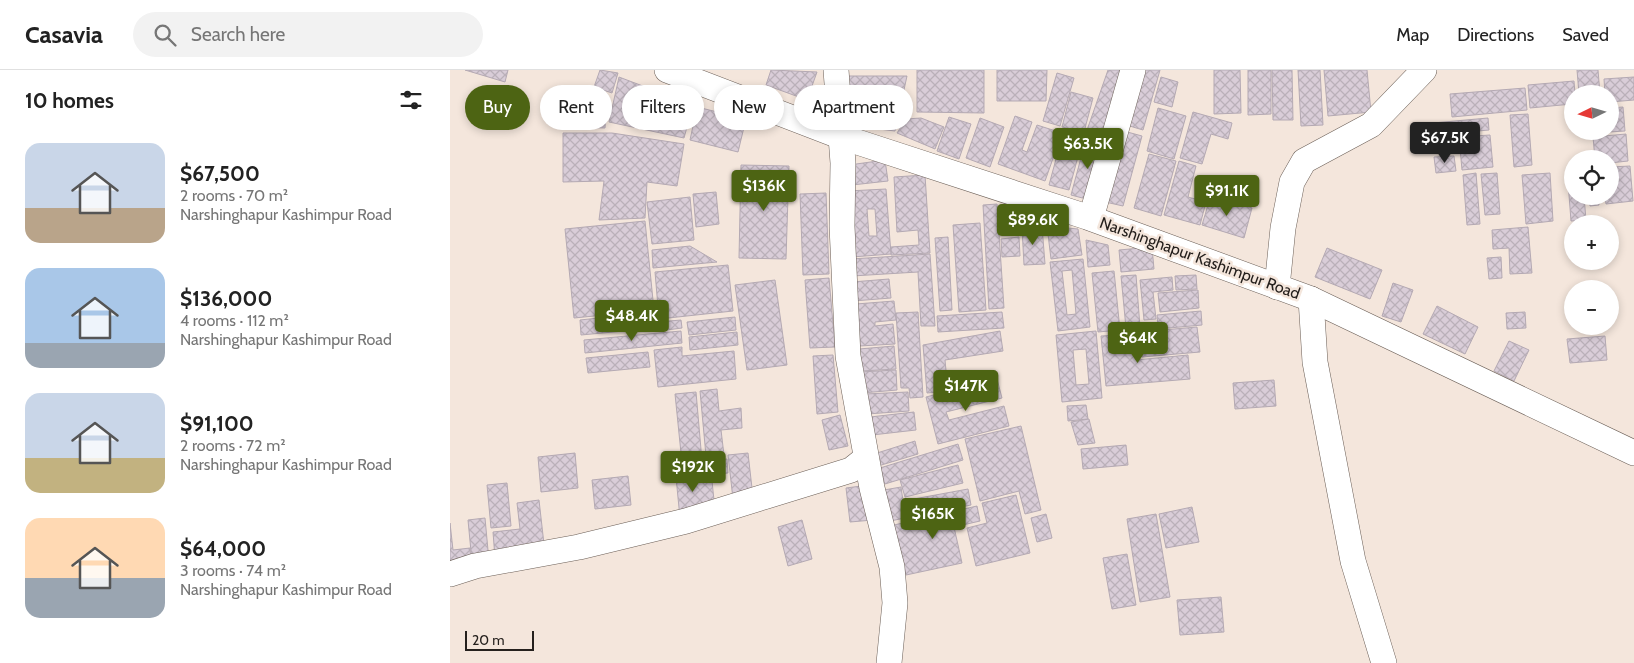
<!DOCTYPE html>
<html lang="en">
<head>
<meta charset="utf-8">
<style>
  body { margin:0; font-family:Cabin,sans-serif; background:#f2f2f2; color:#222; height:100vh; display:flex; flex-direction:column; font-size:19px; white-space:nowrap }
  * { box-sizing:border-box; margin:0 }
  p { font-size:16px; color:#767676 }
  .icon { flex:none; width:28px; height:28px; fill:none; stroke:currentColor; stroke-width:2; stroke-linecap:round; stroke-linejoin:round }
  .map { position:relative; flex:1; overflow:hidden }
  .side { display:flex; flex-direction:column; background:#fff; width:450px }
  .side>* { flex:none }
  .banner { position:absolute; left:15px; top:15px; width:475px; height:45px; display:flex; gap:10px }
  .needle { width:32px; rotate:265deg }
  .controls { position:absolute; left:1114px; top:15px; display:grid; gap:10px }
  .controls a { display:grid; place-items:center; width:55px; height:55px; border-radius:50%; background:#fff; box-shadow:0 2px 8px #0003; font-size:25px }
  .scale { position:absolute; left:15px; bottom:12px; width:69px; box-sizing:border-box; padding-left:5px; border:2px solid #25201d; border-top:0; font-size:14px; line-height:18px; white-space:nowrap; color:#25201d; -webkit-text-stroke:4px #f4e6dc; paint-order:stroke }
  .price { position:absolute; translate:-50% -42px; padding:0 11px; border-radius:5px; background:#4d6413; color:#fff; font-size:16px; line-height:32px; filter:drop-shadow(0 1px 2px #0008) }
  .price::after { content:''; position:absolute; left:50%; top:30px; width:15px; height:11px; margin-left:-8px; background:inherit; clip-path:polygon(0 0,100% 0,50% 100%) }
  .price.selected { background:#222; color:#fff }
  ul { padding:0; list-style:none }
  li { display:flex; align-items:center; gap:15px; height:125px; padding:0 25px }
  li span { display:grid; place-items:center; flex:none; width:140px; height:100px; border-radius:15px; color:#555 }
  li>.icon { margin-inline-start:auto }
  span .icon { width:60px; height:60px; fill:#fffc; stroke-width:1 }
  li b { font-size:21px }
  h2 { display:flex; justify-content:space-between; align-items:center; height:60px; padding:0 25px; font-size:21px }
  .pill { padding:0 18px; border-radius:22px; background:#fff; box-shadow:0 2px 8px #0003; font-size:18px; line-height:45px }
  .pill.selected { background:#4d6413; color:#fff }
  header { display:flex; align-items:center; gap:30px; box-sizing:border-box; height:70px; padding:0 25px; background:#fff; border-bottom:1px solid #e0e0e0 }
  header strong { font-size:24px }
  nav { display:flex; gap:28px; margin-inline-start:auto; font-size:18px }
  .search { width:350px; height:45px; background:#f2f2f2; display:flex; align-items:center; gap:12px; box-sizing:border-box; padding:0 18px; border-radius:28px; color:#767676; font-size:19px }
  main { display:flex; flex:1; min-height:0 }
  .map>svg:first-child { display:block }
  .building { fill:url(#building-cross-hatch); stroke:#b4a9b3; fill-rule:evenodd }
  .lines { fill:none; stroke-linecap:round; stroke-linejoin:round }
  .minor-casing { stroke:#6b5f57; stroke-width:26 }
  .minor { stroke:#fff; stroke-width:25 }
  .labels { text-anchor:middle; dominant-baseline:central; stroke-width:5; stroke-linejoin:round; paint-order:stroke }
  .street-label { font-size:16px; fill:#25201d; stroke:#f4e6dc }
</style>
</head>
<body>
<header>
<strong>Casavia</strong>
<div class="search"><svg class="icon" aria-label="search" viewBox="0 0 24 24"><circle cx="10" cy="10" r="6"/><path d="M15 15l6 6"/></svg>Search here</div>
<nav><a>Map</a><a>Directions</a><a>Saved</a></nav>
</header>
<main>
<section class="side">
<h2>10 homes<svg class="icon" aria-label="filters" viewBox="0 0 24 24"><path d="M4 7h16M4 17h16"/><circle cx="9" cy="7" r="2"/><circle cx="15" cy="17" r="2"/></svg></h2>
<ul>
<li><span style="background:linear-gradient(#c9d6e8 65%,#b9a48a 0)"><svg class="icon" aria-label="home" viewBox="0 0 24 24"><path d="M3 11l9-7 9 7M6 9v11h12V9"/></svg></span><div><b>$67,500</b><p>2 rooms · 70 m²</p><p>Narshinghapur Kashimpur Road</p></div></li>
<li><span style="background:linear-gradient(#a9c7e8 75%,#9aa5b1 0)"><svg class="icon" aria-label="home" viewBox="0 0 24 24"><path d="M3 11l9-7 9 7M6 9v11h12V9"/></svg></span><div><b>$136,000</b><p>4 rooms · 112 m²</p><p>Narshinghapur Kashimpur Road</p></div></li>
<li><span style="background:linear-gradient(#c9d6e8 65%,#c2b280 0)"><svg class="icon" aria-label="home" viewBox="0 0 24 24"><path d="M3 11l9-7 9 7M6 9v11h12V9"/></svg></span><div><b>$91,100</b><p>2 rooms · 72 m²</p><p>Narshinghapur Kashimpur Road</p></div></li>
<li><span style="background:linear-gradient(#ffd9b3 60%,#9aa5b1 0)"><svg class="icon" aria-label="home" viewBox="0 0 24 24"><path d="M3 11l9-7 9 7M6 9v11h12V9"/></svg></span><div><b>$64,000</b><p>3 rooms · 74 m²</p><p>Narshinghapur Kashimpur Road</p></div></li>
</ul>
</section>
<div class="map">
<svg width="1184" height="593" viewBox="0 0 1184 593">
  <defs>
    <pattern id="building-cross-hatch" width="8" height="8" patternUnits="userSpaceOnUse" patternTransform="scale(1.25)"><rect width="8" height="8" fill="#d9cdd8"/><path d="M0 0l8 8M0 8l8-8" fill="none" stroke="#bab0b9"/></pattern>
  </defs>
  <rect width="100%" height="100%" fill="#f4e6dc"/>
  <g class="building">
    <path d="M 15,0 L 58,0 L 55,12 Z"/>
    <path d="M 150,0 L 168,3 L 162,23 L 144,17 Z"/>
    <path d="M 321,0 L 367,2 L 357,30 L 316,15 Z"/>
    <path d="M 467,0 L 534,0 L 534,43 L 467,42 Z"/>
    <path d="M 547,0 L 597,0 L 596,31 L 547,31 Z"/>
    <path d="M 658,0 L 682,0 L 658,70 L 636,63 Z"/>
    <path d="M 687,0 L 710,0 L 693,60 L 673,54 Z"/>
    <path d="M 764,0 L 790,0 L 791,43 L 764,44 Z"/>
    <path d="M 798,0 L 821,0 L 821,44 L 798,45 Z"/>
    <path d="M 822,0 L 842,0 L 843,50 L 823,50 Z"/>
    <path d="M 848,0 L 870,0 L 873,55 L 851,56 Z"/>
    <path d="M 874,0 L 917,0 L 921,42 L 878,46 Z"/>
    <path d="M 1127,0 L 1148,0 L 1150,24 L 1129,24 Z"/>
    <path d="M 607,3 L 624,8 L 610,56 L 593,51 Z"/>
    <path d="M 395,6 L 457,6 L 445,61 L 396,55 Z"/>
    <path d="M 169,7 L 243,35 L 234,68 L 159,52 Z"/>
    <path d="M 711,7 L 728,12 L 722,37 L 704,32 Z"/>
    <path d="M 1184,7 L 1184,30 L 1160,32 L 1160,24 L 1155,24 L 1154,9 Z"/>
    <path d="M 1124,11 L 1125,24 L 1122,24 L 1122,34 L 1080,38 L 1078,15 Z"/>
    <path d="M 1075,18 L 1077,40 L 1002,47 L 1000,24 Z"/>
    <path d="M 621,22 L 643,28 L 634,62 L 612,57 Z"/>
    <path d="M 115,34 L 136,35 L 136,41 L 156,42 L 155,58 L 114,57 Z"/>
    <path d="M 247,37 L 296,49 L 288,82 L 240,70 Z"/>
    <path d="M 1173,37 L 1175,61 L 1143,63 L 1160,61 L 1160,38 Z"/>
    <path d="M 708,38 L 736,46 L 724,89 L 697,81 Z"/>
    <path d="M 743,42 L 782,53 L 778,69 L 761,64 L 752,94 L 730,88 Z"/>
    <path d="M 1078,44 L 1082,95 L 1064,97 L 1060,45 Z"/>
    <path d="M 565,46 L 582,52 L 572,80 L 577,82 L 587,55 L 612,63 L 595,111 L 548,94 Z"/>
    <path d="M 499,47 L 521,54 L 509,89 L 487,81 Z"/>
    <path d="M 471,48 L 494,57 L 485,79 L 447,63 L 456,49 Z"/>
    <path d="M 530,48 L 554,57 L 540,97 L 516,88 Z"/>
    <path d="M 1038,48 L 1039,60 L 984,65 L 983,53 Z"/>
    <path d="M 670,60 L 692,66 L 673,136 L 651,131 Z"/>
    <path d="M 113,63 L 162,63 L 234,74 L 227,116 L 197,112 L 195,148 L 149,150 L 154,111 L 113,112 Z"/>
    <path d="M 613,63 L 633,68 L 619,120 L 599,115 Z"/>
    <path d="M 1176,64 L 1178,91 L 1160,93 L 1160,89 L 1145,89 L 1143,67 Z"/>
    <path d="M 1040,65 L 1043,97 L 1012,100 L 1009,67 Z"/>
    <path d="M 636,69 L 655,74 L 640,130 L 621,125 Z"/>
    <path d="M 699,84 L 726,91 L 711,146 L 684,138 Z"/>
    <path d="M 1004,86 L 1006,101 L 986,103 L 984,87 Z"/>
    <path d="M 435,90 L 438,111 L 402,115 L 399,95 Z"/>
    <path d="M 729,91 L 746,96 L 738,127 L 756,132 L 750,155 L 714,145 Z"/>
    <path d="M 291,95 L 339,96 L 336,189 L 289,188 Z"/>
    <path d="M 1180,96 L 1183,131 L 1156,134 L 1155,126 L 1160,126 L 1160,97 Z"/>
    <path d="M 1122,98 L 1122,126 L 1134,126 L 1136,150 L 1121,151 L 1117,99 Z"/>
    <path d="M 1026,103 L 1030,154 L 1017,155 L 1013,105 Z"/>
    <path d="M 1047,103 L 1050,144 L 1035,145 L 1031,104 Z"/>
    <path d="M 1100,103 L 1103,151 L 1076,154 L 1072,105 Z"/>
    <path d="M 475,105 L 480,183 L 441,185 L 441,177 L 469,175 L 468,160 L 447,162 L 444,107 Z"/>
    <path d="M 436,119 L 441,184 L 402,187 L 398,121 ZM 417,139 L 425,139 L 427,166 L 419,166 Z"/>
    <path d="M 266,122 L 269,154 L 246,157 L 243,124 Z"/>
    <path d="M 376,123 L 379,204 L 353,205 L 350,124 Z"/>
    <path d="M 761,125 L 802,138 L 794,168 L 752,155 Z"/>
    <path d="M 1139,126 L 1149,126 L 1149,135 L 1140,136 Z"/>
    <path d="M 240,127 L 244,170 L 202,174 L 197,132 Z"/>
    <path d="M 547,134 L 554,238 L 539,239 L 533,135 Z"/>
    <path d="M 195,151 L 204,240 L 124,248 L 115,159 Z"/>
    <path d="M 530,153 L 536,240 L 509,242 L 503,155 Z"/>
    <path d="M 592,156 L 595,194 L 574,195 L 572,158 Z"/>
    <path d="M 597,156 L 628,159 L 632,185 L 601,189 Z"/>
    <path d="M 1078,157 L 1082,203 L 1060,204 L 1059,178 L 1043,179 L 1042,160 Z"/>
    <path d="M 498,167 L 502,240 L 490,241 L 485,168 Z"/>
    <path d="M 569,167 L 570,186 L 552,187 L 551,169 Z"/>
    <path d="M 636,170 L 658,175 L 660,195 L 638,197 Z"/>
    <path d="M 240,176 L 267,192 L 203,198 L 202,180 Z"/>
    <path d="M 702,177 L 704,199 L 671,202 L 669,180 Z"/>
    <path d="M 877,178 L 932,200 L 920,229 L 865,207 Z"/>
    <path d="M 480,184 L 485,256 L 471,256 L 468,202 L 402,206 L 401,189 Z"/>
    <path d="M 1051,187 L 1052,208 L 1039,209 L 1037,188 Z"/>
    <path d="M 633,189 L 640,257 L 608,261 L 600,192 ZM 622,200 L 626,244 L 617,245 L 612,201 Z"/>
    <path d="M 278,195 L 283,241 L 209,249 L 205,202 Z"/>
    <path d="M 664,201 L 670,260 L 648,262 L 642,203 Z"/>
    <path d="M 686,205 L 690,257 L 676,258 L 671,206 Z"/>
    <path d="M 746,205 L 747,219 L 726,220 L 725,206 Z"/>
    <path d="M 722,207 L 723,220 L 703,222 L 706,249 L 694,250 L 690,210 Z"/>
    <path d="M 379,208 L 385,277 L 360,278 L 355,210 Z"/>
    <path d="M 439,209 L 441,228 L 403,231 L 402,212 Z"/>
    <path d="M 325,210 L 337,295 L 297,300 L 285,215 Z"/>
    <path d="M 943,213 L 963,220 L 951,252 L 932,246 Z"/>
    <path d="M 748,220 L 749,238 L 710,242 L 708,223 Z"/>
    <path d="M 444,231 L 446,250 L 425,252 L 425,256 L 443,254 L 445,274 L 409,276 L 406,234 Z"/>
    <path d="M 987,236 L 1028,257 L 1015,284 L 973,264 Z"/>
    <path d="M 751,241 L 752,255 L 708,259 L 707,245 Z"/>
    <path d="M 204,242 L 206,258 L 131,265 L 130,250 Z"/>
    <path d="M 468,242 L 473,327 L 460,328 L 459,318 L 451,318 L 446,243 Z"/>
    <path d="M 552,242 L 554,258 L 488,262 L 487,246 Z"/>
    <path d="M 1075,242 L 1076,258 L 1057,259 L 1056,243 Z"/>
    <path d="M 285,247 L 286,260 L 239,265 L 237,252 Z"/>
    <path d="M 231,250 L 232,258 L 209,261 L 208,252 Z"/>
    <path d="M 747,257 L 750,282 L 692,287 L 690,262 Z"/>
    <path d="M 231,261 L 232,273 L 135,283 L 134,270 Z"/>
    <path d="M 550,261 L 553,281 L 495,290 L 498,321 L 477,323 L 473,275 Z"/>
    <path d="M 646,261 L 652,328 L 612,332 L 606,265 ZM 636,279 L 639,314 L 626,315 L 623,280 Z"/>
    <path d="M 287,262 L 288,275 L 240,280 L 239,267 Z"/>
    <path d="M 684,264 L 686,290 L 738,285 L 740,309 L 656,316 L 651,266 Z"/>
    <path d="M 1155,266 L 1157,290 L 1120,293 L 1117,269 Z"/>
    <path d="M 1059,271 L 1079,280 L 1064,311 L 1044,301 Z"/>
    <path d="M 444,276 L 446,299 L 411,301 L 409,279 Z"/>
    <path d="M 232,277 L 232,286 L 284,281 L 286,309 L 208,317 L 204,280 Z"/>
    <path d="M 198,282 L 200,297 L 138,303 L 136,288 Z"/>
    <path d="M 383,285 L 388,342 L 367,344 L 363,286 Z"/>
    <path d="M 446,300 L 447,320 L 412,323 L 410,302 Z"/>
    <path d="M 547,309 L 552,328 L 496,342 L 499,350 L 554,336 L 559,356 L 488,374 L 476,327 Z"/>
    <path d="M 824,310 L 826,336 L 785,339 L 783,313 Z"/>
    <path d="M 267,319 L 269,341 L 291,338 L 292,358 L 271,360 L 274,385 L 256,386 L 250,321 Z"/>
    <path d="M 246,322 L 252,391 L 232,393 L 225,324 Z"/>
    <path d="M 458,322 L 459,341 L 417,344 L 415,324 Z"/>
    <path d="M 636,335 L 638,349 L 618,351 L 617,336 Z"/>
    <path d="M 464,342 L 466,360 L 422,365 L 420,347 Z"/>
    <path d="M 390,345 L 398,376 L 379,380 L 372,350 Z"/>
    <path d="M 639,349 L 645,373 L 628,375 L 621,352 Z"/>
    <path d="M 571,356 L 591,440 L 575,444 L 569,421 L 530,431 L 515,369 Z"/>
    <path d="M 465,371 L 468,384 L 428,396 L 424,384 Z"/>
    <path d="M 508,374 L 513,390 L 435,414 L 430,398 Z"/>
    <path d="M 676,375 L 678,395 L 633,399 L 631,379 Z"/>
    <path d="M 125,383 L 128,418 L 91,422 L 88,387 Z"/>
    <path d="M 298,383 L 303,427 L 283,429 L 278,385 Z"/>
    <path d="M 277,389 L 278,403 L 250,406 L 248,392 Z"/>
    <path d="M 243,395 L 245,412 L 262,411 L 265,440 L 230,448 L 225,397 Z"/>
    <path d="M 508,395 L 513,413 L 455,427 L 450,410 Z"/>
    <path d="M 178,406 L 181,435 L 145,439 L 142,410 Z"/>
    <path d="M 57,413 L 61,456 L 41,458 L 37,415 Z"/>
    <path d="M 419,415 L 423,450 L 400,452 L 396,418 Z"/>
    <path d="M 451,417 L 453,431 L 518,419 L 521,435 L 440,451 L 434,420 Z"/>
    <path d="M 566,425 L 580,483 L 526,496 L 517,458 L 537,453 L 532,433 Z"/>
    <path d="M 89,430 L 95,483 L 45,488 L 43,462 L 70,459 L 67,433 Z"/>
    <path d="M 527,436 L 530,451 L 504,457 L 512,493 L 456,505 L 444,455 Z"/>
    <path d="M 742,437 L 749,472 L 716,478 L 709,444 Z"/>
    <path d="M 596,444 L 602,468 L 587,472 L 581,448 Z"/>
    <path d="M 706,444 L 720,527 L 690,532 L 677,449 Z"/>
    <path d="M 35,448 L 39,491 L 22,492 L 18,450 Z"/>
    <path d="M 352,450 L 362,489 L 338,496 L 328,457 Z"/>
    <path d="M 0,453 L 3,480 L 20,478 L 21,497 L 0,499 Z"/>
    <path d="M 677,484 L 686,535 L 662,539 L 653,488 Z"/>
    <path d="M 771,527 L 774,562 L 730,565 L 727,530 Z"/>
  </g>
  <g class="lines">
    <g class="minor-casing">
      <g id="minor">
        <path d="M 217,0 L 392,67 L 637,147 L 861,229 L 1184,383"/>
        <path d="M 386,0 L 393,93 L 392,156 L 398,286 L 422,418 L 442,497 L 445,533 L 439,593"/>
        <path d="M 641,148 L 683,0"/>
        <path d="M 827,217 L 833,158 L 842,112 L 854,91 L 921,55 L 974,0"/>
        <path d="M 861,229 L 865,292 L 903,491 L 934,593"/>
        <path d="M 0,504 L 25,496 L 129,477 L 236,451 L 401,400 L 416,388"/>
      </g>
    </g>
    <use href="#minor" class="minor"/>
  </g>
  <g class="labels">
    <g class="street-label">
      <text transform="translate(750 188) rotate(20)">Narshinghapur Kashimpur Road</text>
    </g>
  </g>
</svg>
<div class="controls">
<a><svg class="needle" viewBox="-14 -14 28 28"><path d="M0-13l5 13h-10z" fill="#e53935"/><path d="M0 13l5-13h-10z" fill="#767676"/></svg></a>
<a><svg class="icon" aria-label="locate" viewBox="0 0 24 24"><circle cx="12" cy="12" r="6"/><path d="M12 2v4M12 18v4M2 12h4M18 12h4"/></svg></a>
<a>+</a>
<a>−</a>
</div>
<div class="scale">20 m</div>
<b class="price selected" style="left:995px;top:94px">$67.5K</b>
<b class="price" style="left:638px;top:100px">$63.5K</b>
<b class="price" style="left:314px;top:142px">$136K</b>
<b class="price" style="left:777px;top:147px">$91.1K</b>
<b class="price" style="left:583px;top:176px">$89.6K</b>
<b class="price" style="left:182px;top:272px">$48.4K</b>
<b class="price" style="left:688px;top:294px">$64K</b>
<b class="price" style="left:516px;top:342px">$147K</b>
<b class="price" style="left:243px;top:423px">$192K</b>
<b class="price" style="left:483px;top:470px">$165K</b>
<div class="banner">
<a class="pill selected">Buy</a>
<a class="pill">Rent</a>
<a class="pill">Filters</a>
<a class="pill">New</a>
<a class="pill">Apartment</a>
</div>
</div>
</main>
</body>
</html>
